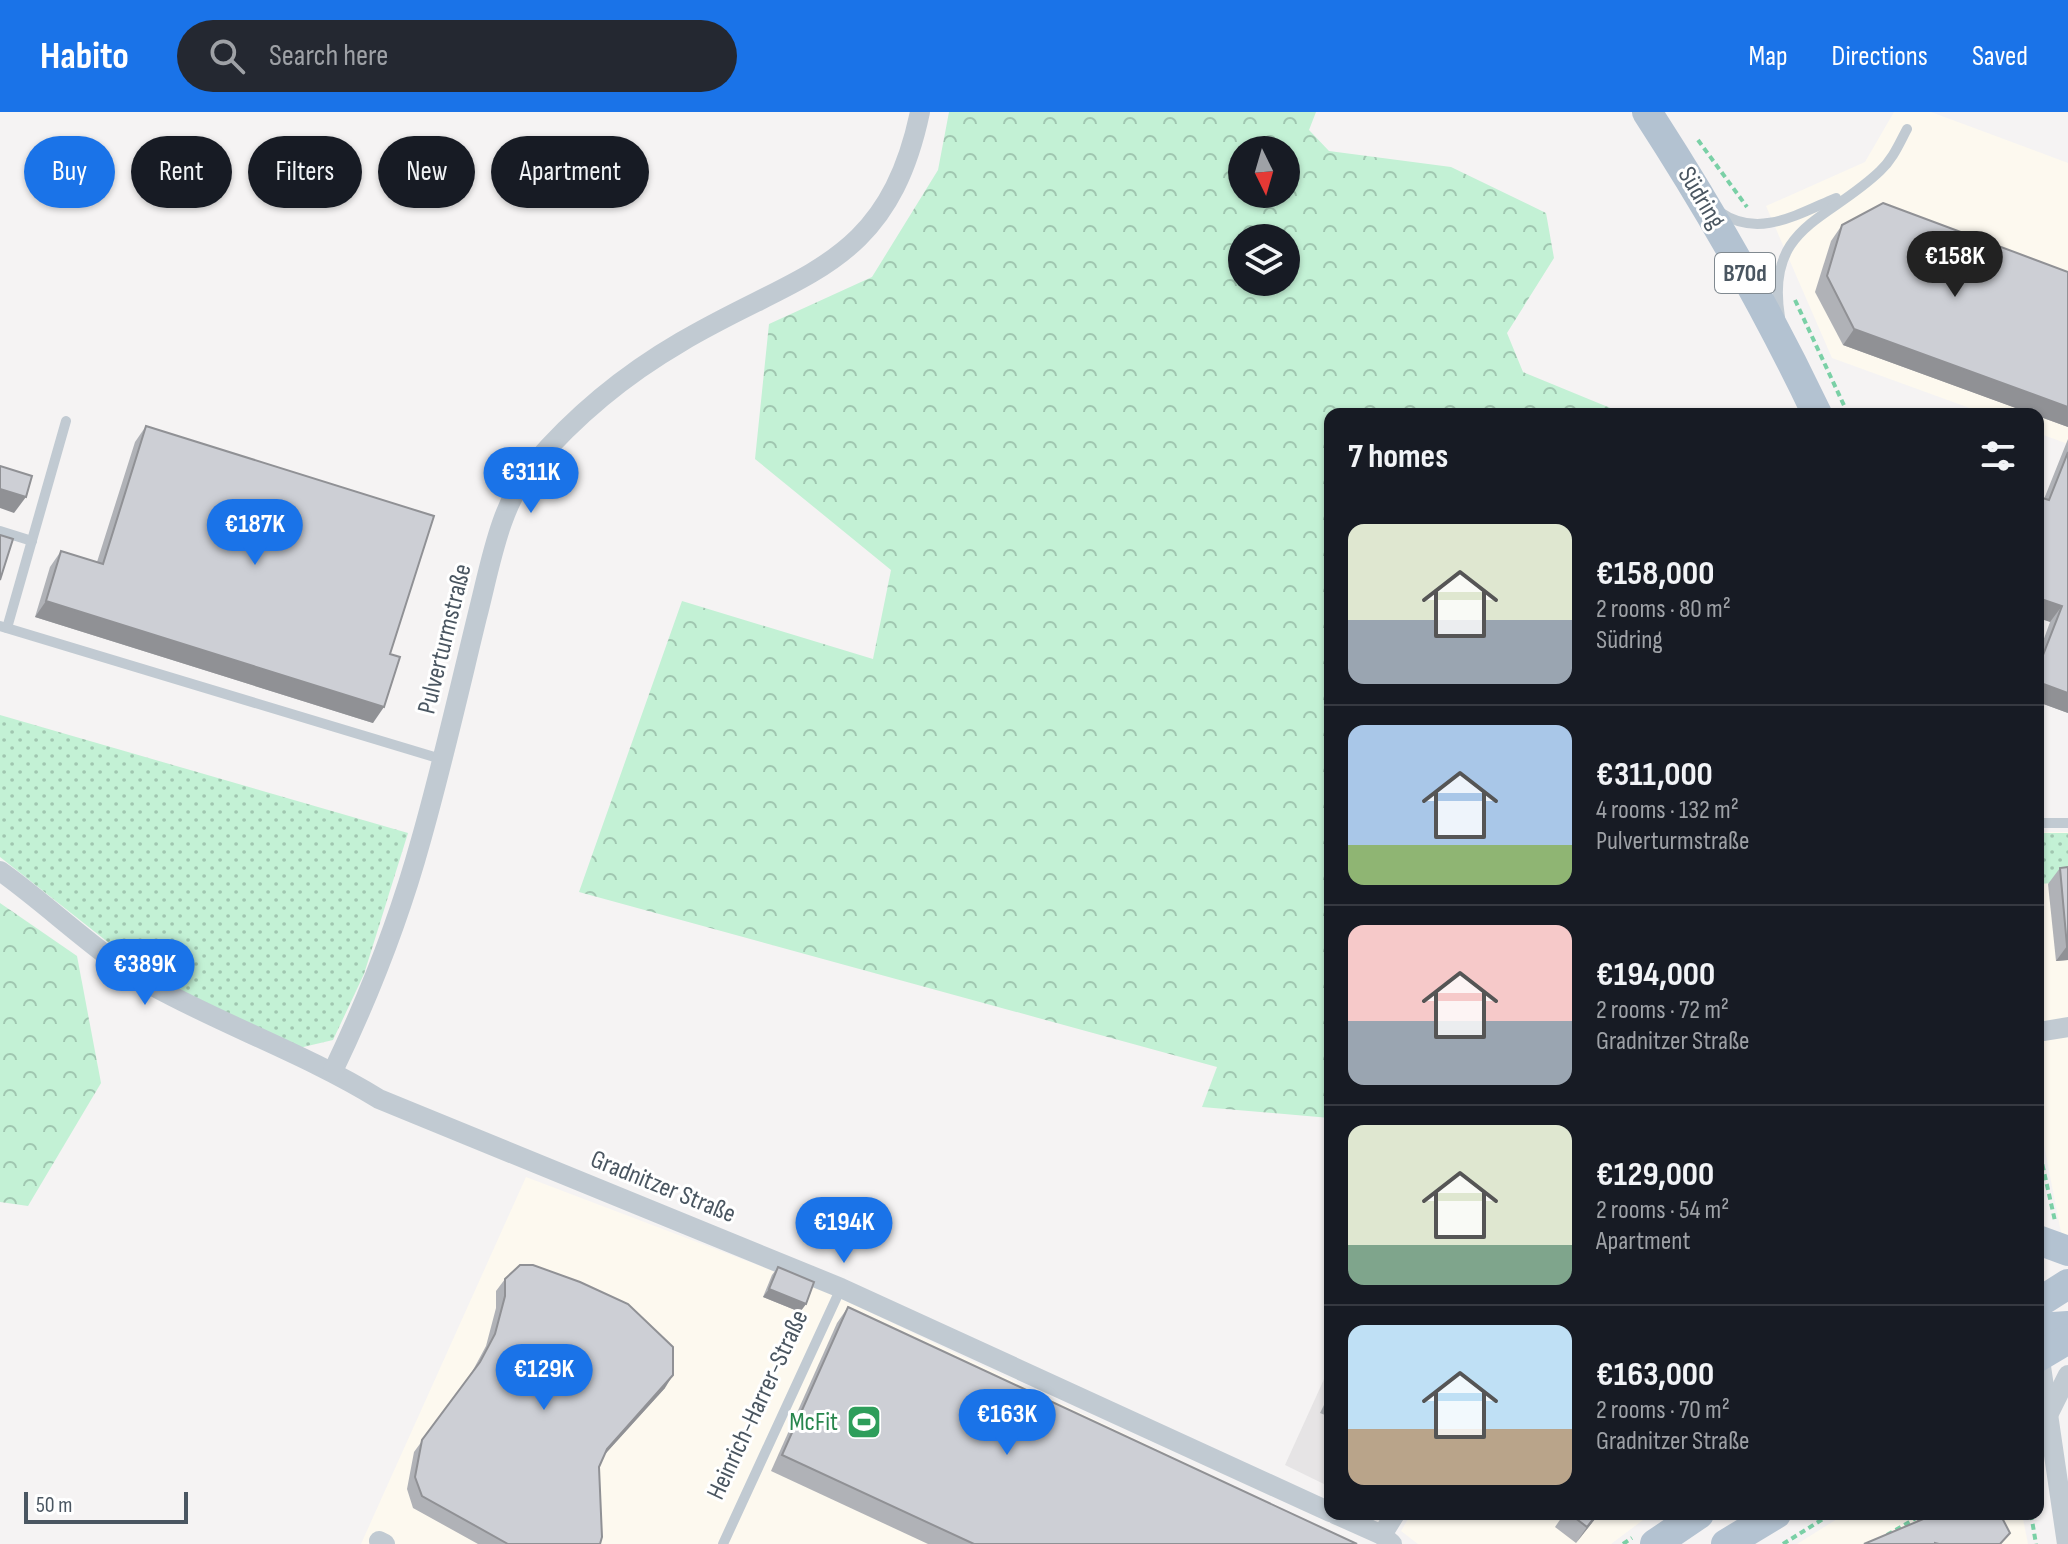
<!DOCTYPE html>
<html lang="en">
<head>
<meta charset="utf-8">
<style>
  body { margin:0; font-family:"Sofia Sans Condensed",sans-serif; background:#242831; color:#f1f3f6; height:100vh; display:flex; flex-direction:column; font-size:30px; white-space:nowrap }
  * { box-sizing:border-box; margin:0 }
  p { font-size:26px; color:#9ea1a6 }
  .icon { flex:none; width:44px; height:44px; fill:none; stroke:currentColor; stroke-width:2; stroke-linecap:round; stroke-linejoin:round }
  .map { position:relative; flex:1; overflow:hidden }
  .sheet { position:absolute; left:1324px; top:296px; width:720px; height:1112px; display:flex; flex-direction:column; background:#171b24; border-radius:16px; box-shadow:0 2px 6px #0004 }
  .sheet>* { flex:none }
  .banner { position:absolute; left:24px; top:24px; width:760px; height:72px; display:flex; gap:16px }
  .needle { width:52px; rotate:175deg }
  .controls { position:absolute; left:1228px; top:24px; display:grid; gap:16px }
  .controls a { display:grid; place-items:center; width:72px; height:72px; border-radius:50%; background:#171b24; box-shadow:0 2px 6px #0004; font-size:40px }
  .scale { position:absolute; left:24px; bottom:20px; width:164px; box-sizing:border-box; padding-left:8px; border:4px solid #4a5661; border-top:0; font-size:22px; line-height:28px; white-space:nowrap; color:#4a5661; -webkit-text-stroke:6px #fff; paint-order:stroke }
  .price { position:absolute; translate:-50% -68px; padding:0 18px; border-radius:28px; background:#1a73e8; color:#fff; font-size:26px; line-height:52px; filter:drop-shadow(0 2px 4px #0008) }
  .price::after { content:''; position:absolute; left:50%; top:48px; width:24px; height:18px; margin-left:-12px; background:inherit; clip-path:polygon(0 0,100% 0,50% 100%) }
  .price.current { background:#222; color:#fff }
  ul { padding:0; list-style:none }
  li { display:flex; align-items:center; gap:24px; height:200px; padding:0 24px }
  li+li { border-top:2px solid #363941 }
  li span { display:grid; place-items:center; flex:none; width:224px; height:160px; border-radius:16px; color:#555 }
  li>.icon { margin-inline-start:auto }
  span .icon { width:96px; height:96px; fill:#fffc; stroke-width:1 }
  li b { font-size:34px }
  h2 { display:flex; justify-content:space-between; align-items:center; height:96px; padding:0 24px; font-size:34px }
  .chip { padding:0 28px; border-radius:36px; background:#171b24; box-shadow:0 2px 6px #0004; font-size:28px; line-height:72px }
  .chip.current { background:#1a73e8; color:#fff }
  header { display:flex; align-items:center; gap:48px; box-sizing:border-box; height:112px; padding:0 40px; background:#1a73e8; color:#fff }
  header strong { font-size:38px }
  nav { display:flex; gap:44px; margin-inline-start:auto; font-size:28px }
  .search { width:560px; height:72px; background:#242831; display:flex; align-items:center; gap:20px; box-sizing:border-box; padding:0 28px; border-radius:44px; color:#9ea1a6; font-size:30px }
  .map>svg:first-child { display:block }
  .commercial { fill:#fdf9ef }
  .education { fill:#e6e4e5 }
  .grass { fill:url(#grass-dots) }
  .forest { fill:url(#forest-crowns); fill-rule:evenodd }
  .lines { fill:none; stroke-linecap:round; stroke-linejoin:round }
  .path { stroke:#7ad0a6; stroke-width:4; stroke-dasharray:6 4; stroke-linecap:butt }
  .lane { stroke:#c1cad2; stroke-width:10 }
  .street { stroke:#c1cad2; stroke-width:20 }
  .primary { stroke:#b3c2d1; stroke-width:30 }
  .wall { fill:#b0b2b7 }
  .shaded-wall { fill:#909195 }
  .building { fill:#cdcfd5; stroke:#909195; stroke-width:2 }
  .labels { text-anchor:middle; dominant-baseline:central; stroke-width:6; stroke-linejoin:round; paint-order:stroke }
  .shield { fill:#fff; stroke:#808990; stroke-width:2 }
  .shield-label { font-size:24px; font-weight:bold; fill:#4a5661 }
  .street-label { font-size:26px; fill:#4a5661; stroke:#fff }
  .leisure-label { font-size:26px; fill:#27864d; stroke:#fff; text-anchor:end }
</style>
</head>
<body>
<header>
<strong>Habito</strong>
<div class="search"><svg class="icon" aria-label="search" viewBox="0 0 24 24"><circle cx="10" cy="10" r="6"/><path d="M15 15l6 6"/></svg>Search here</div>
<nav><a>Map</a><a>Directions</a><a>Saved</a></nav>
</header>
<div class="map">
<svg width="2068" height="1432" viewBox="0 0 2068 1432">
  <defs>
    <pattern id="grass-dots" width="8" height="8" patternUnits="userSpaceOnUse" patternTransform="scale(2)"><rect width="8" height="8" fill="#c3f1d5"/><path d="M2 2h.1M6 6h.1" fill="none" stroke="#a0c6b0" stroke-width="1.8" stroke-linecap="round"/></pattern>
    <pattern id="forest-crowns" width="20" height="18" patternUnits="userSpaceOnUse" patternTransform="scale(2)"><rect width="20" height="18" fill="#c3f1d5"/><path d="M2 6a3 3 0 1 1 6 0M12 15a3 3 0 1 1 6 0" fill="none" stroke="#a0c6b0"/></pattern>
  </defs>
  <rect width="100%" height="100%" fill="#f5f3f3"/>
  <g class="commercial">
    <path d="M 1894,0 L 1931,0 L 2068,51 L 2068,332 L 2038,321 L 2038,302 L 1986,302 L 1832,246 L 1766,94 L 1865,50 Z"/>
    <path d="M 2038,720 L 2068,720 L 2068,1129 L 2063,1131 L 2038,1002 Z"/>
    <path d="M 526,1065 L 823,1178 L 1356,1432 L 361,1432 Z"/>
    <path d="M 1411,1402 L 1651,1402 L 1611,1432 L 1418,1432 L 1401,1419 Z"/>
    <path d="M 1845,1402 L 2022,1402 L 2028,1432 L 1797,1432 Z"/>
  </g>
  <path class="education" d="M 1330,1254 L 1330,1375 L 1285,1353 Z"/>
  <g class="grass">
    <path d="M 0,603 L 408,721 L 364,862 L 333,928 L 299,936 L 233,907 L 147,861 L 0,745 Z"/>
    <path d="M 2038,721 L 2068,721 L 2068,770 L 2038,772 Z"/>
  </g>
  <g class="forest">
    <path d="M 949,0 L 1316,0 L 1309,18 L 1329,39 L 1451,55 L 1546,101 L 1554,146 L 1507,221 L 1523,260 L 1625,302 L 1330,302 L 1330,1006 L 1202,995 L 1217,955 L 579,780 L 682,489 L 873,547 L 891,458 L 755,347 L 769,212 L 872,165 L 938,58 ZM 1242,38 L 1286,38 L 1286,82 L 1242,82 ZM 1242,126 L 1286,126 L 1286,170 L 1242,170 Z"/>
    <path d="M 0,791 L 77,844 L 101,971 L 28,1094 L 0,1090 Z"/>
  </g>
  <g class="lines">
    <g class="path">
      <path d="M 1698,28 L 1747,95"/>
      <path d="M 1795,188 L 1848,302"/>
      <path d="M 2038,1033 L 2055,1109"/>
      <path d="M 2031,1402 L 2036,1432"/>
      <path d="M 1887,1423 L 1923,1402"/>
      <path d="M 1623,1432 L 1632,1426"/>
      <path d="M 1783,1432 L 1831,1402"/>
    </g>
    <g class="lane">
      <path d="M 1720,100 C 1758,127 1798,102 1836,86"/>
      <path d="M 1780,205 C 1765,114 1828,109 1880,59 C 1893,47 1899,32 1907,17"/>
      <path d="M 0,419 L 32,429"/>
      <path d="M 0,514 L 441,647"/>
      <path d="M 7,516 L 66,309"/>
      <path d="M 2038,711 L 2068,711"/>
      <path d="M 723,1432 L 841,1176"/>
    </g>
    <g class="street">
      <path d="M 0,759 C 48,793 101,845 151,873 C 225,914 306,942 379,987 L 841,1176 L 1330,1400"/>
      <path d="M 2038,920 L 2068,915"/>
      <path d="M 333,959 C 369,884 399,808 421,728 C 442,654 459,579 477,505 C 490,455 499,394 533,353 C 574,305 626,262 681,230 C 801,159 887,156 920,0"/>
      <path d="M 2038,1234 L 2067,1432"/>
      <path d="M 2047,1305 L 2068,1263"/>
      <path d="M 1335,1402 L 1382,1423 L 1392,1432"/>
      <path d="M 1382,1423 L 1395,1402"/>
      <path d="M 379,1429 L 385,1432"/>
    </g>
    <g class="primary">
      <path d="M 1647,0 C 1710,97 1767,197 1817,302"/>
      <path d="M 2038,1128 L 2068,1139"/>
      <path d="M 2038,1191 L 2068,1172"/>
      <path d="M 2038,1216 L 2068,1214"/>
      <path d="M 2038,1245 L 2068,1227"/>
      <path d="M 1655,1432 L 1699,1402"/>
      <path d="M 1726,1432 L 1776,1402"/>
    </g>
  </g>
  <g class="wall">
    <path d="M 1842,113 L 2068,160 L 2068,315 L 1843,233 L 1815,180 L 1831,129 Z"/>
    <path d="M 146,314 L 390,542 L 373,611 L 35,505 L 50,455 L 61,439 L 97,450 L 135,330 Z"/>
    <path d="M 2068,327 L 2068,601 L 2038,590 L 2038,543 L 2050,510 L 2044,387 Z"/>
    <path d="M 2068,755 L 2068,848 L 2056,849 L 2048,772 L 2060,756 Z"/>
    <path d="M 778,1155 L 806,1192 L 800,1200 L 763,1185 L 772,1163 Z"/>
    <path d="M 505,1167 L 665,1276 L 604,1343 L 599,1355 L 600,1432 L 478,1432 L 413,1396 L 407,1377 L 414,1340 L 472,1260 L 486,1234 L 496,1196 L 496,1179 Z"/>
    <path d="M 848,1195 L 1357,1432 L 928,1432 L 771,1359 L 837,1211 Z"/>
    <path d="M 1330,1281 L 1330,1305 L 1320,1301 Z"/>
    <path d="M 1564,1402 L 1599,1402 L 1576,1431 L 1555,1415 Z"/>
    <path d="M 1917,1402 L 1953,1402 L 1917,1410 Z"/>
  </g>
  <g class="shaded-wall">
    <path d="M 1854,217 L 2068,295 L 2068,315 L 2038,304 L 2038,302 L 2032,302 L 1843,233 Z"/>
    <path d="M 0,377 L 26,385 L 14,401 L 0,396 Z"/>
    <path d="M 2038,486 L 2062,494 L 2050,510 L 2038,506 Z"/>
    <path d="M 46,489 L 384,595 L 373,611 L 35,505 Z"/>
    <path d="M 2038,570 L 2068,581 L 2068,601 L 2038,590 Z"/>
    <path d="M 2068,833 L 2068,848 L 2056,849 L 2067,834 Z"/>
    <path d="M 769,1177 L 806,1192 L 800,1200 L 763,1185 Z"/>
    <path d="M 673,1263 L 665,1276 L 598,1350 L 607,1337 Z"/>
    <path d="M 1597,1402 L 1599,1402 L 1576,1431 L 1587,1415 Z"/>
  </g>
  <g class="building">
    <path d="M 1883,91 L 2068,160 L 2068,295 L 1854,217 L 1827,164 L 1842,113 Z"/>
    <path d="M 146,314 L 434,404 L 390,542 L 400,545 L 384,595 L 46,489 L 61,439 L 103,452 Z"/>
    <path d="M 2068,340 L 2068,581 L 2038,570 L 2038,556 L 2062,494 L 2038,486 L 2038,388 L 2039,385 L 2049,388 Z"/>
    <path d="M 0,354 L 32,364 L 26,385 L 0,377 Z"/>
    <path d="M 0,423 L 13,427 L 0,468 Z"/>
    <path d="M 2068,755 L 2068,833 L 2067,834 L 2060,756 Z"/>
    <path d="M 520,1153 L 533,1153 L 580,1170 L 628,1192 L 673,1235 L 673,1263 L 607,1337 L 599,1355 L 602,1425 L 600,1432 L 508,1432 L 422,1384 L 415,1365 L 422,1328 L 480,1250 L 495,1222 L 505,1184 L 505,1167 Z"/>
    <path d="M 778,1155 L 814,1170 L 806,1192 L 769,1177 Z"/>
    <path d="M 848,1195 L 1357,1432 L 974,1432 L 782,1343 Z"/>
    <path d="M 1570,1402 L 1597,1402 L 1587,1415 Z"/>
    <path d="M 1928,1402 L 1953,1402 L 1953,1403 L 1956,1402 L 2000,1402 L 2010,1421 L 2000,1432 L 1939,1432 L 1935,1431 L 1935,1432 L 1864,1432 L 1928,1405 Z"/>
  </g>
  <defs>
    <g id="stadium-square" transform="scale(1.8)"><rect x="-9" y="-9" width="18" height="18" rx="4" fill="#2e9e5b" stroke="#fff"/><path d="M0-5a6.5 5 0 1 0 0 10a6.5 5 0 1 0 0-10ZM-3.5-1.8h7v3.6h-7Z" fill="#fff"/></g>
  </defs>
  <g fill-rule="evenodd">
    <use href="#stadium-square" x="864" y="1310"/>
  </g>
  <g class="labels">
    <rect class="shield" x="1715" y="141" width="60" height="40" rx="6"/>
    <g class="shield-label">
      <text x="1745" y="161">B70d</text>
    </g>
    <g class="street-label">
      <text transform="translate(1701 86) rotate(59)">Südring</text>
      <text transform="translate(445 527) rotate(-76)">Pulverturmstraße</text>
      <text transform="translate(663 1075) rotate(22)">Gradnitzer Straße</text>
      <text transform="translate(758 1293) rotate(-65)">Heinrich-Harrer-Straße</text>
    </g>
    <g class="leisure-label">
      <text x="838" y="1310">McFit</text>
    </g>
  </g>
</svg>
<div class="controls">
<a><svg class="needle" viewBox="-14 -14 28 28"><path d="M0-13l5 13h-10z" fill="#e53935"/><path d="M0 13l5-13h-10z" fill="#9ea1a6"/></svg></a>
<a><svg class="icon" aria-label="layers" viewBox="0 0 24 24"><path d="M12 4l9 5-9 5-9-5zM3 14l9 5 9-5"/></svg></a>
</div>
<div class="scale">50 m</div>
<b class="price current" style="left:1955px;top:187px">€158K</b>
<b class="price" style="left:531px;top:403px">€311K</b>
<b class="price" style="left:255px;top:455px">€187K</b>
<b class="price" style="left:145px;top:895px">€389K</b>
<b class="price" style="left:844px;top:1153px">€194K</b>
<b class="price" style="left:544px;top:1300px">€129K</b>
<b class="price" style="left:1007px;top:1345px">€163K</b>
<div class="banner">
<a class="chip current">Buy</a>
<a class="chip">Rent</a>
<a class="chip">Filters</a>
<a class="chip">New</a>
<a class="chip">Apartment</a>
</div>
<section class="sheet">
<h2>7 homes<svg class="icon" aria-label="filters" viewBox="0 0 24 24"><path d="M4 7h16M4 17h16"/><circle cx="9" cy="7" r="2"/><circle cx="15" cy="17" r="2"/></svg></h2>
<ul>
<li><span style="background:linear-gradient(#dfe7d0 60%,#9aa5b1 0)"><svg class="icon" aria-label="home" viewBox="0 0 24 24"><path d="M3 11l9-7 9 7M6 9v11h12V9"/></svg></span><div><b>€158,000</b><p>2 rooms · 80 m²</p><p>Südring</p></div></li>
<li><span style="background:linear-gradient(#a9c7e8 75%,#8fb573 0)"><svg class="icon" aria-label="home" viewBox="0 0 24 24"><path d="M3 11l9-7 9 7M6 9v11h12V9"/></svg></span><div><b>€311,000</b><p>4 rooms · 132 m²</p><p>Pulverturmstraße</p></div></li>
<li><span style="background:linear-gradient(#f6c9c9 60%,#9aa5b1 0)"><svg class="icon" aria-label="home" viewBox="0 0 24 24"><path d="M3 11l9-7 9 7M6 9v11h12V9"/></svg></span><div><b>€194,000</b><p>2 rooms · 72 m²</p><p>Gradnitzer Straße</p></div></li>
<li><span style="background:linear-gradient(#dfe7d0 75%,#7fa58c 0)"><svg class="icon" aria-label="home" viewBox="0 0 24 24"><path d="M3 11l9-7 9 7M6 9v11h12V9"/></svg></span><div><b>€129,000</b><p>2 rooms · 54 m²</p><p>Apartment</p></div></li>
<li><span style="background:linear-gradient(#bfe0f5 65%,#b9a48a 0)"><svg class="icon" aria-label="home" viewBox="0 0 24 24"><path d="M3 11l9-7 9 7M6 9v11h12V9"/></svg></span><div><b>€163,000</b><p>2 rooms · 70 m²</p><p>Gradnitzer Straße</p></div></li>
</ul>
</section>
</div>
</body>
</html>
